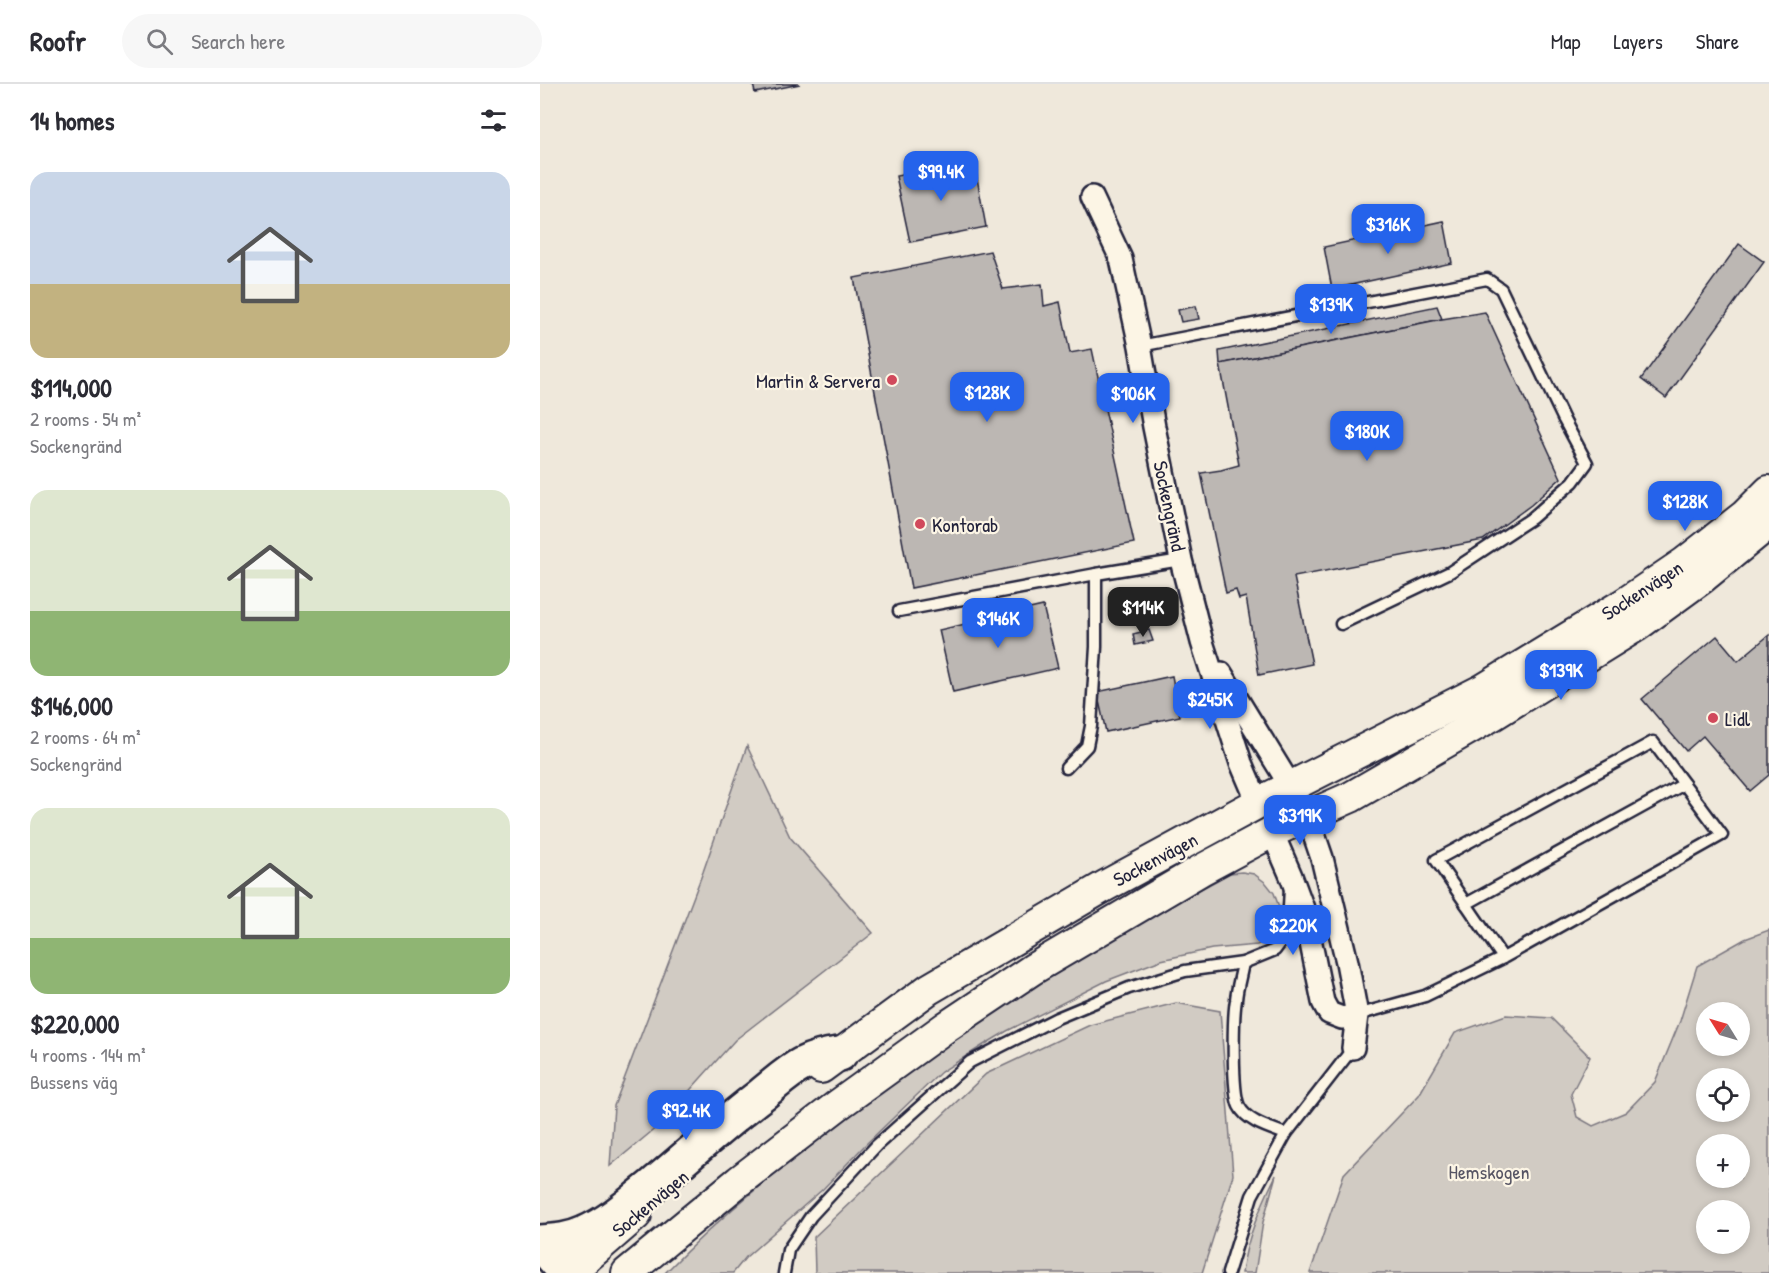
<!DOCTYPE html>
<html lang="en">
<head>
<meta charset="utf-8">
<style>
  body { margin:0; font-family:"Patrick Hand",sans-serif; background:#f7f7f7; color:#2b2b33; height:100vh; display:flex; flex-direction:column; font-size:22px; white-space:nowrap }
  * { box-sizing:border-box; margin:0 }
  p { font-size:20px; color:#7c7c81 }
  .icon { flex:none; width:33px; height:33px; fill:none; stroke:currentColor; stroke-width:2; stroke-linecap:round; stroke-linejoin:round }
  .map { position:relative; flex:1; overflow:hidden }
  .sheet { display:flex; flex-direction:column; background:#fff; width:540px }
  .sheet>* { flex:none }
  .needle { width:39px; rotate:307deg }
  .fabs { position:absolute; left:1156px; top:918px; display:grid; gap:12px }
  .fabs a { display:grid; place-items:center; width:54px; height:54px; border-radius:50%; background:#fff; box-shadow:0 3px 9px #0003; font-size:30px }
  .price { position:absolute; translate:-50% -51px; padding:0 14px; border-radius:12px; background:#2563eb; color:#fff; font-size:20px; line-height:39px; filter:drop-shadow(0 2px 3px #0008) }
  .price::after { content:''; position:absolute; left:50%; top:36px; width:18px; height:14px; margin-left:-9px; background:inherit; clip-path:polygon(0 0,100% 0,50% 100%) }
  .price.current { background:#222; color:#fff }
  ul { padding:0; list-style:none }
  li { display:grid; align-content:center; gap:12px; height:318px; padding:0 30px }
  li span { display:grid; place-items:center; height:186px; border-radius:18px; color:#555 }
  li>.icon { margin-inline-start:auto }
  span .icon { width:108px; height:108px; fill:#fffc; stroke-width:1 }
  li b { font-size:26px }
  h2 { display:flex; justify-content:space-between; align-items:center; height:72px; padding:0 30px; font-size:26px }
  header { display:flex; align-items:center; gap:36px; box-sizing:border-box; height:84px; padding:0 30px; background:#fff; border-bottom:2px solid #e1e1e2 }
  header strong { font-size:28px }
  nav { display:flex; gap:33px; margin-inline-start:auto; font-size:21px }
  .search { width:420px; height:54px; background:#f7f7f7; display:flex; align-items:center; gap:15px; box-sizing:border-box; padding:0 21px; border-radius:33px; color:#7c7c81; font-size:22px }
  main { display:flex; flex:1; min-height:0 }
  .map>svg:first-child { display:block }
  .green { fill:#d1cbc3; stroke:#7a767f; stroke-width:1.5; fill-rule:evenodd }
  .building { fill:#bcb7b3; stroke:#22223b; stroke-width:1.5 }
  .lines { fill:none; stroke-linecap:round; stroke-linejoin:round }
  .lane-casing { stroke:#22223b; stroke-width:15 }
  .street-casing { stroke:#22223b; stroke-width:26 }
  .secondary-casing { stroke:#22223b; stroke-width:34 }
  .highway-casing { stroke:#22223b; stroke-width:38 }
  .lane { stroke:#fcf5e5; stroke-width:10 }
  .street { stroke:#fcf5e5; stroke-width:21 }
  .secondary { stroke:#fcf5e5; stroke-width:30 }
  .highway { stroke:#fcf5e5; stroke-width:33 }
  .poi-dot { fill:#d1495b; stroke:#fcf5e5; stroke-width:2 }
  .labels { text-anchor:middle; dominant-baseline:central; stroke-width:4.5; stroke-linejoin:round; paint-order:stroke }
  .poi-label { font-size:20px; fill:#22223b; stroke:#fcf5e5; text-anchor:start }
  .street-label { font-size:20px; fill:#22223b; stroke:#fcf5e5 }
  .park-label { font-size:20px; fill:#575564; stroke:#fcf5e5 }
</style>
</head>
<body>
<header>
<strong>Roofr</strong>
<div class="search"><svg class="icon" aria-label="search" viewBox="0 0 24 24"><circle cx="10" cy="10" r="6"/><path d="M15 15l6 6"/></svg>Search here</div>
<nav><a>Map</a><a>Layers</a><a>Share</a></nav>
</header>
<main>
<section class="sheet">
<h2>14 homes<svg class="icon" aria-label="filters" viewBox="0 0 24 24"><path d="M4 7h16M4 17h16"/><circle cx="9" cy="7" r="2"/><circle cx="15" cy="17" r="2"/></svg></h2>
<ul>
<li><span style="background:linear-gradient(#c9d6e8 60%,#c2b280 0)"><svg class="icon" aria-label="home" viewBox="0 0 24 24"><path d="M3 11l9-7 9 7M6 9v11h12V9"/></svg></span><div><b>$114,000</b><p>2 rooms · 54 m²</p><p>Sockengränd</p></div></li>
<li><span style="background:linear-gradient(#dfe7d0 65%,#8fb573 0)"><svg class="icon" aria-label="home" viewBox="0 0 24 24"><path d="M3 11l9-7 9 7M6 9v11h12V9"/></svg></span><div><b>$146,000</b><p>2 rooms · 64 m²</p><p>Sockengränd</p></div></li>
<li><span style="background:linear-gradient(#dfe7d0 70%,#8fb573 0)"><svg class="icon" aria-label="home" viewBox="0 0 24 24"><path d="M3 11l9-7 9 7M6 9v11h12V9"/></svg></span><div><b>$220,000</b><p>4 rooms · 144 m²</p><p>Bussens väg</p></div></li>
</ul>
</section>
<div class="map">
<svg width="1229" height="1189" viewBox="0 0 1229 1189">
  <rect width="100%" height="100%" fill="#efe8db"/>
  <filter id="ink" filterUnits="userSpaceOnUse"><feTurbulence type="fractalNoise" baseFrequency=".0167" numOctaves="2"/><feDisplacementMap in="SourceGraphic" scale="12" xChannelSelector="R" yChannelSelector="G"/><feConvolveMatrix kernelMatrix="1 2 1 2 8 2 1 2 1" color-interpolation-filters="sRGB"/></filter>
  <g filter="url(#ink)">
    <g class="green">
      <path d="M 207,662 L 250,753 L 333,849 L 195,956 L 117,1043 L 70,1082 L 74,1022 L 163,788 Z"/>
      <path d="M 702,788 L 714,790 L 726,799 L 734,809 L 739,823 L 740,836 L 737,846 L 730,854 L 717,861 L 672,865 L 621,876 L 566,897 L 467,947 L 442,962 L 401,988 L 325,1061 L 283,1105 L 206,1173 L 193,1189 L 125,1189 C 184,1128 251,1075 319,1025 C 377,982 435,938 497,900 C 560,860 625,825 690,789 Z"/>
      <path d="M 1229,846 L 1229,1189 L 770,1189 L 804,1090 L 879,1011 L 915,949 L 966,931 L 1011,934 L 1050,973 L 1031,1010 L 1037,1033 L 1053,1042 L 1086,1028 L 1115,998 L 1140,937 L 1157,882 L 1205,855 ZM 1200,928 L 1200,962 L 1167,962 L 1167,928 ZM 1200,994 L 1200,1028 L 1167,1028 L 1167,994 ZM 1167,1060 L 1200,1060 L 1200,1094 L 1167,1094 ZM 1167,1126 L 1200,1126 L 1200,1160 L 1167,1160 Z"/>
      <path d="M 636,919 L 680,927 L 693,1091 L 662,1189 L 275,1189 L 274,1153 L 446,990 L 550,941 Z"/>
      <path d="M 736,1091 L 723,1138 L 715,1189 L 702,1189 C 706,1155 721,1122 736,1091 Z"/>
    </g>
    <g class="building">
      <path d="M 213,0 L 260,0 L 215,9 Z"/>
      <path d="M 434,78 L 446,143 L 370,158 L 356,92 Z"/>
      <path d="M 904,137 L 912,179 L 792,205 L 784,163 Z"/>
      <path d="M 1199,160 L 1224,178 L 1126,314 L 1101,295 Z"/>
      <path d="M 450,167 L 463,205 L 502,200 L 504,222 L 520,218 L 530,269 L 552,265 L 594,459 L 371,504 L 314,194 Z"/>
      <path d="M 656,222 L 659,235 L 641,238 L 638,226 Z"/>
      <path d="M 897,222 L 902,235 L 680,280 L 679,267 Z"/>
      <path d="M 945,228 L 1021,394 L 991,421 L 943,456 L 754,493 L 772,580 L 719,591 L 706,513 L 699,515 L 696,506 L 686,509 L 661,389 L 681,386 L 699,381 L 680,280 L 902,235 Z"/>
      <path d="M 503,522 L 518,584 L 413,608 L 399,546 Z"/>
      <path d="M 609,546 L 613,557 L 595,561 L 593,550 Z"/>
      <path d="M 1229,551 L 1229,691 L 1210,707 L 1163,652 L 1146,667 L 1102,615 L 1177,552 L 1198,577 Z"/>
      <path d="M 632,592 L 640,632 L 566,648 L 557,608 Z"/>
    </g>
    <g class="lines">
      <g class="lane-casing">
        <g id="lane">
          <path d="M 600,262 L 947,195 L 961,205 L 1024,336 L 1047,379 L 1033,398 L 992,434 L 910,488 L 801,540"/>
          <path d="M 359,527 L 556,490 L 641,476"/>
          <path d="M 526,684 L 547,662 L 551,642 L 556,563 L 556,490"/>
          <path d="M 926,820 L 1144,700"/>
          <path d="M 703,879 C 701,891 697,903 696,916 C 693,933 692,1008 699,1022 C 707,1038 730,1044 746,1050"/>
          <path d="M 817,931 L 885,912 L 963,874 L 1182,751 L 1113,658 L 896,776 L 963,874"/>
          <path d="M 244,1189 L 248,1166 L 271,1132 L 337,1061 L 430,978 L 517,934 L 589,904 L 645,887 L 703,879 L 735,866 L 744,854 L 748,840 L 750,804"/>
          <path d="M 688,1189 L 712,1112 L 746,1050 L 813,964"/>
        </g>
      </g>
      <g class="street-casing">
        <g id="street">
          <path d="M 552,113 L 581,175 L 600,262 L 614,343 L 641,476 L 662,558 L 701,679 L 718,719"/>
          <path d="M 681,589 L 751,703"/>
          <path d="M 768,733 L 782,774 L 807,878 L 817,931 L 813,964"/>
          <path d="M 732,748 L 751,792 L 765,830 L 783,918 L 789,929 L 802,934 L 817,931"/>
        </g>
      </g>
      <g class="secondary-casing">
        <g id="secondary">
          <path d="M 281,984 L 389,905 L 565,802 L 718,719 L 942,606 L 1085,519 L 1144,479 L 1205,431 L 1229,407"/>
          <path d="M 29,1189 L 96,1131"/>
          <path d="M 87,1189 L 199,1097 L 298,1021 L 406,943 L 493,885 L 661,786 L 732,748 L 811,713 L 953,631 L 1098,541 L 1161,495 L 1221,446 L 1229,438"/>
        </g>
      </g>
      <g class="highway-casing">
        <g id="highway">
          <path d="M 0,1158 C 16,1157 30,1156 45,1149 C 70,1138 91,1119 112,1102 C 148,1072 183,1040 221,1011 C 250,988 261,974 300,970"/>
          <path d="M 0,1159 L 26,1189"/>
        </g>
      </g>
      <use href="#lane" class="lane"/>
      <use href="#street" class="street"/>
      <use href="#secondary" class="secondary"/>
      <use href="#highway" class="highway"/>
    </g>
  </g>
  <g class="poi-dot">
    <circle cx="352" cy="296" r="6"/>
    <circle cx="380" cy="440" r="6"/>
    <circle cx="1173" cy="634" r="6"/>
  </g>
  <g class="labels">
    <g class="poi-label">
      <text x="340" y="296" text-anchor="end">Martin &amp; Servera</text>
      <text x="392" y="440">Kontorab</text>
      <text x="1185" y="634">Lidl</text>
    </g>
    <g class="street-label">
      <text transform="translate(630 422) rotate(78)">Sockengränd</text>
      <text transform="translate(1102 506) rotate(-33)">Sockenvägen</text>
      <text transform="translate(615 775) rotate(-28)">Sockenvägen</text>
      <text transform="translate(110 1119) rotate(-40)">Sockenvägen</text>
    </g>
    <g class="park-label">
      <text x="949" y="1087">Hemskogen</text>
    </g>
  </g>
</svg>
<div class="fabs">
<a><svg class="needle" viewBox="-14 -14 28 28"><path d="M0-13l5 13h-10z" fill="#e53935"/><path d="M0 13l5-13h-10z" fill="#7c7c81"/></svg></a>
<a><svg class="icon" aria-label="locate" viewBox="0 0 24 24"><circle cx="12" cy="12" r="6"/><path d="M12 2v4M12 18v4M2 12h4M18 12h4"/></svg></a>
<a>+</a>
<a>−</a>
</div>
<b class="price" style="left:401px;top:118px">$99.4K</b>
<b class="price" style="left:848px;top:171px">$316K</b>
<b class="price" style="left:791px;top:251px">$139K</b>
<b class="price" style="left:447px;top:339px">$128K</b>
<b class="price" style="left:593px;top:340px">$106K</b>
<b class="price" style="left:827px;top:378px">$180K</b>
<b class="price" style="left:1145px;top:448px">$128K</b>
<b class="price current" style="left:603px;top:554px">$114K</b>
<b class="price" style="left:458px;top:565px">$146K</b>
<b class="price" style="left:1021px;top:617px">$139K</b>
<b class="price" style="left:670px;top:646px">$245K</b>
<b class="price" style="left:760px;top:762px">$319K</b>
<b class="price" style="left:753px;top:872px">$220K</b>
<b class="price" style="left:146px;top:1057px">$92.4K</b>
</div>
</main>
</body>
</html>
